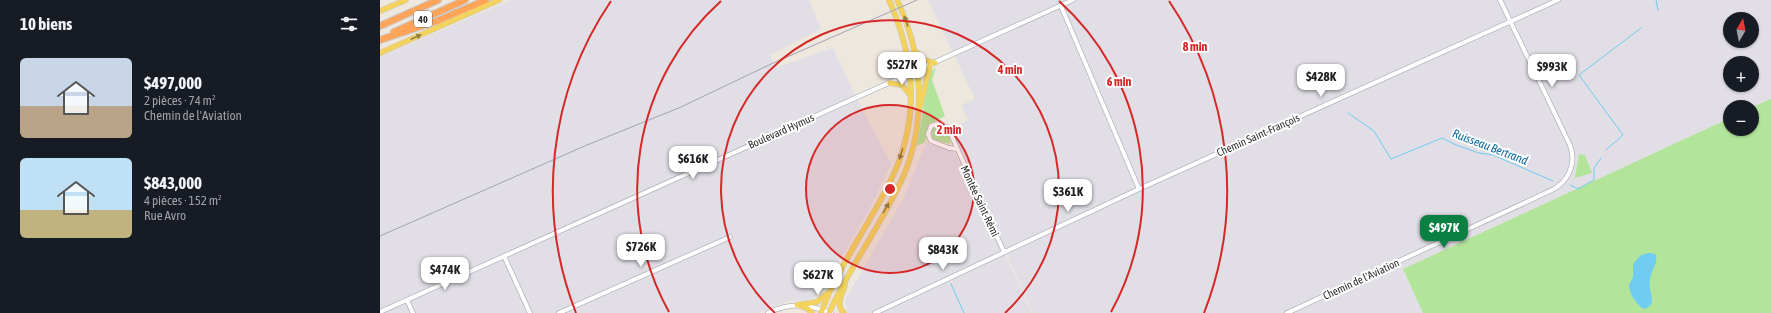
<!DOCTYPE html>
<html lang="fr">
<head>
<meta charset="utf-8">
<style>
  body { margin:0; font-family:"Asap Condensed",sans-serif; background:#242831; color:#f1f3f6; height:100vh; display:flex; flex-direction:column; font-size:15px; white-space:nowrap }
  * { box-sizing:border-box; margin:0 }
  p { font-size:13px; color:#9ea1a6 }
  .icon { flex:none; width:22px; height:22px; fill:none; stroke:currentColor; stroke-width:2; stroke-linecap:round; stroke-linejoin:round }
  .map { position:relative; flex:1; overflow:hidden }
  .sheet { display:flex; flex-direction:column; background:#171b24; width:380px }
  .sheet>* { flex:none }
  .needle { width:26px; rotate:10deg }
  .controls { position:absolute; left:1343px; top:12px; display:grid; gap:8px }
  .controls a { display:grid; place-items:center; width:36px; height:36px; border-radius:50%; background:#171b24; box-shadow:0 1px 3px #0004; font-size:20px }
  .price { position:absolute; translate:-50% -34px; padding:0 9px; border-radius:8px; background:#fff; color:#222; font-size:13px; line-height:26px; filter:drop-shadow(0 1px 2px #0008) }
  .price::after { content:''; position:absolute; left:50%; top:24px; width:12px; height:9px; margin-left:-6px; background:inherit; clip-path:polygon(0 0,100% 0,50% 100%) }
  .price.active { background:#0b8043; color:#fff }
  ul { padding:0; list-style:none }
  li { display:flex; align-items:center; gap:12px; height:100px; padding:0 20px }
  li span { display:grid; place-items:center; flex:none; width:112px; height:80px; border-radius:6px; color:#555 }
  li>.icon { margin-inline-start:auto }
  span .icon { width:48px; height:48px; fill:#fffc; stroke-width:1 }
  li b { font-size:17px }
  h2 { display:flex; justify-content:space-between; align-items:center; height:48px; padding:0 20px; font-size:17px }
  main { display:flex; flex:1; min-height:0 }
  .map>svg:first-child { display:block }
  .industrial { fill:#e1dee6; fill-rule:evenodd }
  .green { fill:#b2e59a }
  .water { fill:#70ccf1 }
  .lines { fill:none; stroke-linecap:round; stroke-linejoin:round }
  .stream { stroke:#70ccf1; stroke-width:1 }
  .minor-casing { stroke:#b2b4bf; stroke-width:5.5 }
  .major-casing { stroke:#c8c8c8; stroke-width:6 }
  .highway-casing { stroke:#c8c8c8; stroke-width:8 }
  .minor { stroke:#fff; stroke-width:4 }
  .major { stroke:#f3d35d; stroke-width:5 }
  .highway { stroke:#ffa458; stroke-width:6 }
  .tram { stroke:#a0a3b6; stroke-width:1 }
  .oneway { fill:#908044 }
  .ring { fill:none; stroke:#d62828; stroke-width:2 }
  .labels { text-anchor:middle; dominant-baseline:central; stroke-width:4; stroke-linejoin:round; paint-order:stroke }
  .shield { fill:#fff; stroke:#6b6b6b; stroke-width:1 }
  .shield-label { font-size:10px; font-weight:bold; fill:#2c2c2c }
  .street-label { font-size:11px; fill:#2c2c2c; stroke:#fff }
  .water-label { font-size:12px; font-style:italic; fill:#0b6aa0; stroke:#fff }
  .centre { fill:#d62828; stroke:#fff; stroke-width:2 }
  .ring-label { font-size:12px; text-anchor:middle; font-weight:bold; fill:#d62828; stroke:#fff; stroke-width:4; stroke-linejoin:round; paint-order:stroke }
</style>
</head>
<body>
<main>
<section class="sheet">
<h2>10 biens<svg class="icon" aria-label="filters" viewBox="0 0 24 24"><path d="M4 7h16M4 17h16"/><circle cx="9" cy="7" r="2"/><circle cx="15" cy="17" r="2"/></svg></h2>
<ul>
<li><span style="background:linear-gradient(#c9d6e8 60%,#b9a48a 0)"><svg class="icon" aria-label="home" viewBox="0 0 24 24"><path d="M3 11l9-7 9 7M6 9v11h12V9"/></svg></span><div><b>$497,000</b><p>2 pièces · 74 m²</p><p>Chemin de l'Aviation</p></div></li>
<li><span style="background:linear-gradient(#bfe0f5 65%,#c2b280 0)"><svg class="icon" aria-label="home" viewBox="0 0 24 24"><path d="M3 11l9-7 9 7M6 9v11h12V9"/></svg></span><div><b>$843,000</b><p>4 pièces · 152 m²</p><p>Rue Avro</p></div></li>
</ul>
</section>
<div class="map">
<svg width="1391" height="313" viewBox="0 0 1391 313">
  <rect width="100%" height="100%" fill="#eee7de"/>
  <g class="industrial">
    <path d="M 131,0 L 429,0 L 441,29 L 390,55 L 395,68 L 453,48 L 475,95 L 511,164 L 488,212 L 440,293 L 432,299 L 409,301 L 378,313 L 0,313 L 0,57 Z"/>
    <path d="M 548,0 L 1391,0 L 1391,99 L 1372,107 L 1350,107 L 1350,118 L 1023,269 L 1043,313 L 653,313 L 571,129 L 588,120 L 581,105 L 595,99 ZM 1350,19 L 1372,19 L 1372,41 L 1350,41 ZM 1350,63 L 1372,63 L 1372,85 L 1350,85 Z"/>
    <path d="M 546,143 L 574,152 L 624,251 L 652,313 L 468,313 L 465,301 L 524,197 Z"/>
  </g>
  <g class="green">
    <path d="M 556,68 L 552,80 L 565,116 L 549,125 L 545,142 L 537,146 L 548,80 L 550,72 Z"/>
    <path d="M 1391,99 L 1391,313 L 1043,313 L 1023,269 L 1350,118 L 1350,129 L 1372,129 L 1372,107 Z"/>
    <path d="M 558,125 C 566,126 571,137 570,144 L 552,139 L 552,129 Z"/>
    <path d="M 1199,154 L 1205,155 L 1212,173 L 1195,178 Z"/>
  </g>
  <path class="water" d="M 1269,253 L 1275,254 C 1279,259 1274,266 1272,272 C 1270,277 1269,283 1270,288 C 1271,297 1276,305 1264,309 C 1256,304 1249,294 1249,285 L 1253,277 L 1253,264 L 1261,255 Z"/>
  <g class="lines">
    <g class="stream">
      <path d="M 1276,0 L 1278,10"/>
      <path d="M 968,113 L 994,131 L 1011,159 L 1062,138 L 1076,145 L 1099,153 L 1113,155 L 1173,181"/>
      <path d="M 1226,150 L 1243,135 L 1199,75 L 1261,28"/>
      <path d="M 1190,185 L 1198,189 L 1214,180 L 1214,168 L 1221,158"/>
      <path d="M 571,284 L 584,313"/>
    </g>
    <g class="minor-casing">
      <g id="minor">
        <path d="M 681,6 L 759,189"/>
        <path d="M 577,149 L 569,148 L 551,141 L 548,134 L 551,126 L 560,123 L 568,128 L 624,252"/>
        <path d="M 124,256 L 150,313"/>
        <path d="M 27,300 L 33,313"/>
        <path d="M 0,312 L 693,0"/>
        <path d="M 179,313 L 350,237"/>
        <path d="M 388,313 C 410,302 428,304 451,313"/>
        <path d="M 495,313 L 759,189 L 1178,0"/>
        <path d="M 907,313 L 1170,191 C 1188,183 1197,164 1190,145 L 1120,0"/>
      </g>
    </g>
    <g class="major-casing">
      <g id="major">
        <path d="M 0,11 L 26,0"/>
        <path d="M 536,52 L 543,59 L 555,63"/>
        <path d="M 0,53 L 119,0"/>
        <path d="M 510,83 L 522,85 L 530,95"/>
        <path d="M 540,107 L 550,65"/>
        <path d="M 417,305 L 437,302 L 448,293"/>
        <path d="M 418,305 L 428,309 L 432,313"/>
        <path d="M 441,313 C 458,267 487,228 509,184 C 540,124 536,61 509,0"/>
        <path d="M 449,313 C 470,266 502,224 523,177 C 547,121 543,54 517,0"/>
        <path d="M 464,313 C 455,305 462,295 465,285"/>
      </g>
    </g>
    <g class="highway-casing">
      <g id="highway">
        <path d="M 0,26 L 58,0"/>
        <path d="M 14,32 L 85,0"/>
        <path d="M 0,40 L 57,21 L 106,0"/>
      </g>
    </g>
    <use href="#minor" class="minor"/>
    <use href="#major" class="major"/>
    <use href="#highway" class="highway"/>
    <path class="tram" d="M 0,236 L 207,145 L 301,107 L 391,64 L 537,0"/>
  </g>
  <defs><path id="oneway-solid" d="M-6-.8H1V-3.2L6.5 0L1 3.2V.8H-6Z"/></defs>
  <g class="oneway">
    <use href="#oneway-solid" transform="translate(526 21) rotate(-110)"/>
    <use href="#oneway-solid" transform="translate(36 37) rotate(-24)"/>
    <use href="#oneway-solid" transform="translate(521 154) rotate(107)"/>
    <use href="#oneway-solid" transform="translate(506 208) rotate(-60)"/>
  </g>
  <circle cx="510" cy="189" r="84" fill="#d62828" fill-opacity=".12"/>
  <g class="ring">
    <circle cx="510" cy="189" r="84"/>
    <path d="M395 313A169 169 0 1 1 625 313"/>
    <path d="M289 312A253 253 0 0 1 341 1M679 1A253 253 0 0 1 731 312"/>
    <path d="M196 313A337 337 0 0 1 231 1M789 1A337 337 0 0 1 824 313"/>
  </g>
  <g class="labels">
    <rect class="shield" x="34" y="11" width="18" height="16" rx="3"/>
    <g class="shield-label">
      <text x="43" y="19">40</text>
    </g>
    <g class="street-label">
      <text transform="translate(401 131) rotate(-24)">Boulevard Hymus</text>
      <text transform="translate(878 135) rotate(-24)">Chemin Saint-François</text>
      <text transform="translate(600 201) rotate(65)">Montée Saint-Rémi</text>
      <text transform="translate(981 279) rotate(-25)">Chemin de l'Aviation</text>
    </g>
    <g class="water-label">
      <text transform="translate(1110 147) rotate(21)">Ruisseau Bertrand</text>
    </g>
  </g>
  <circle cx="510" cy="189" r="6" class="centre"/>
  <g class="ring-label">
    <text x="815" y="51">8 min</text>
    <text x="630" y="74">4 min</text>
    <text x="739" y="86">6 min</text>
    <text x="569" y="134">2 min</text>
  </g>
</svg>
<div class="controls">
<a><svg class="needle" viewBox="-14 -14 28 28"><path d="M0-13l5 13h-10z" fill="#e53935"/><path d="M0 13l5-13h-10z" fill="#9ea1a6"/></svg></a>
<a>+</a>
<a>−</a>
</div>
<b class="price" style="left:522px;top:86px">$527K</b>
<b class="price" style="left:1172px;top:88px">$993K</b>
<b class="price" style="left:941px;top:98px">$428K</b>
<b class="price" style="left:313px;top:180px">$616K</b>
<b class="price" style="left:688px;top:213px">$361K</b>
<b class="price active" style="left:1064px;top:249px">$497K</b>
<b class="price" style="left:261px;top:268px">$726K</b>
<b class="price" style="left:563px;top:271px">$843K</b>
<b class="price" style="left:65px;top:291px">$474K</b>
<b class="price" style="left:438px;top:296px">$627K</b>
</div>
</main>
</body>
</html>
